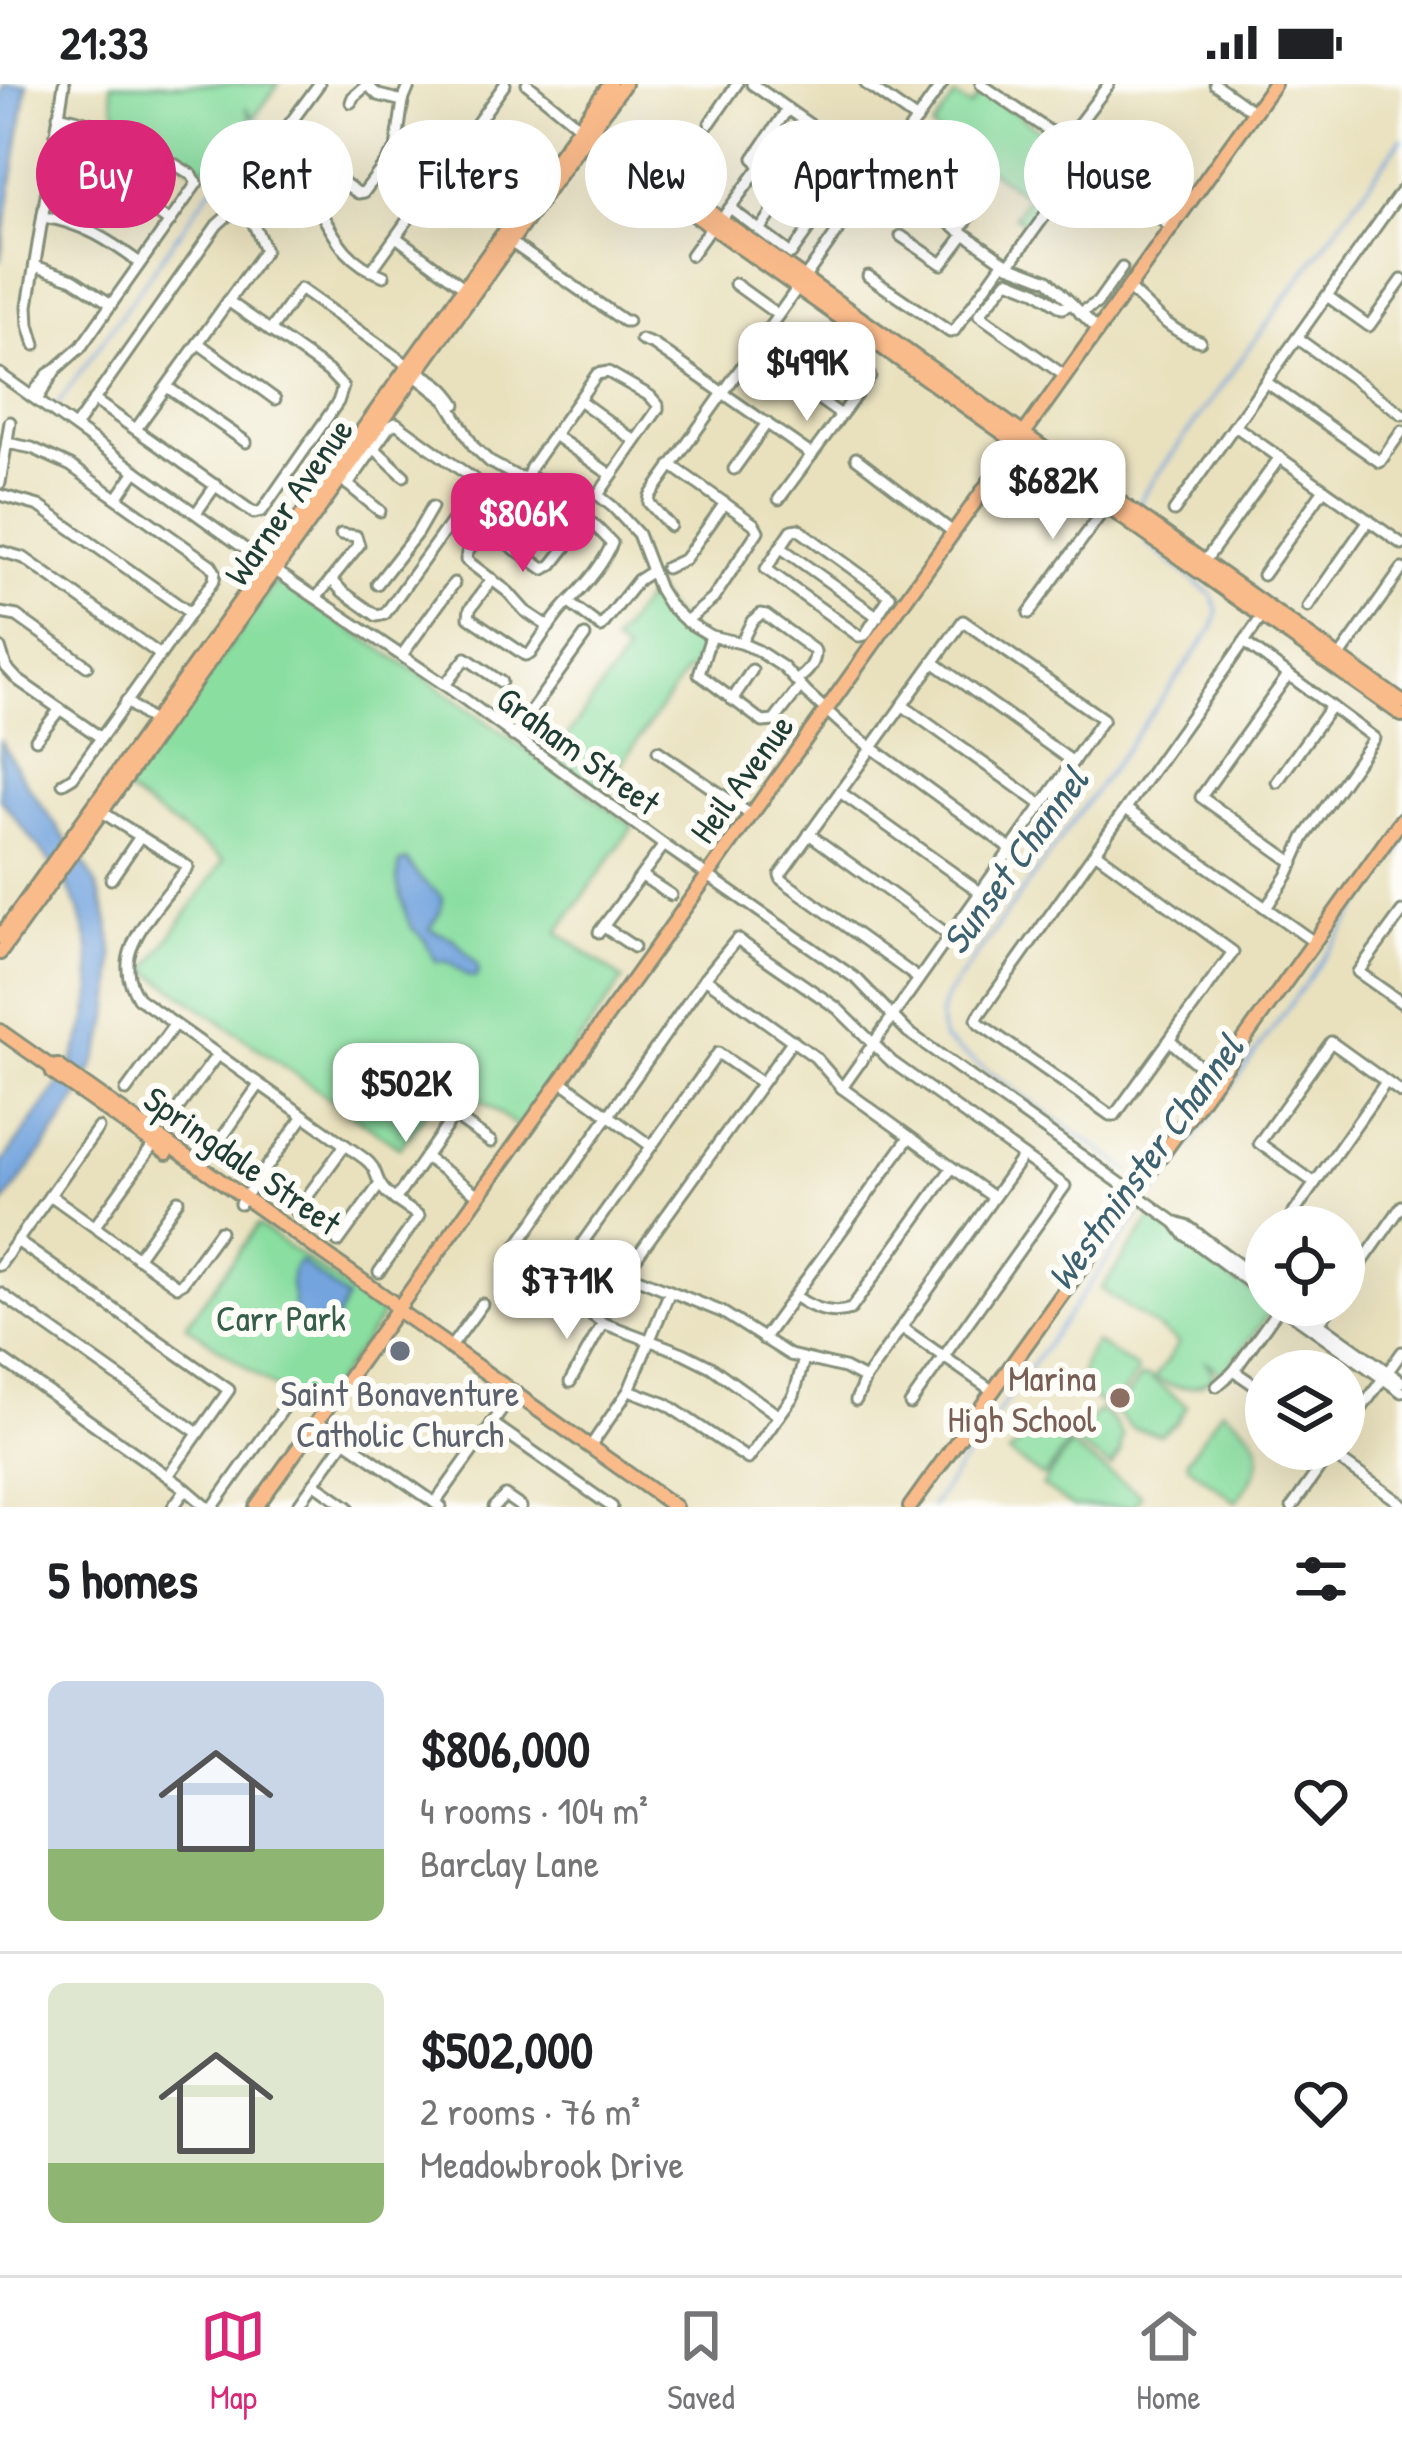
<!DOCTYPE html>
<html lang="en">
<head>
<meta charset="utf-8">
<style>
  body { margin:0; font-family:"Patrick Hand",sans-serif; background:#f2f2f2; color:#202124; height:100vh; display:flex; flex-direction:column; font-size:45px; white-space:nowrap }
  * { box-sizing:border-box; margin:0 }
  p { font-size:39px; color:#757577 }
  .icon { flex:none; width:66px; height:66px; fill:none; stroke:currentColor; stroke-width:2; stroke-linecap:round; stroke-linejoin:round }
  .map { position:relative; height:1423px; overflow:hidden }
  .sheet { display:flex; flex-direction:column; background:#fff; flex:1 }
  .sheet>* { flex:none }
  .hud { position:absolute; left:36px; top:36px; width:1332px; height:108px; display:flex; gap:24px }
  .controls { position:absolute; left:1245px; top:1122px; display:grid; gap:24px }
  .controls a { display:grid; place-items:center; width:120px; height:120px; border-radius:50%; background:#fff; box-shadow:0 12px 48px #0002; font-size:60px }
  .price { position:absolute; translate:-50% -102px; padding:0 27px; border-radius:24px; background:#fff; color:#222; font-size:39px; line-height:78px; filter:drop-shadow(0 3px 6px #0008) }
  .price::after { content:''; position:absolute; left:50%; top:72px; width:36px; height:27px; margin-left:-18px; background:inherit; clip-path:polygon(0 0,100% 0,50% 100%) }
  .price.on { background:#db2777; color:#fff }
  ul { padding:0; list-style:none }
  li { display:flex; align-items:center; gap:36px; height:300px; padding:0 48px }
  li+li { border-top:3px solid #e0e0e0 }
  li span { display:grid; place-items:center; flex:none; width:336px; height:240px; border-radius:18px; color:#555 }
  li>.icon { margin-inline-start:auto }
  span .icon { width:144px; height:144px; fill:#fffc; stroke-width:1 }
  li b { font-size:51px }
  h2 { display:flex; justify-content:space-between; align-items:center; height:144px; padding:0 48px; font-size:51px }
  .chip { padding:0 42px; border-radius:54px; background:#fff; box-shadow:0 12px 48px #0002; font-size:42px; line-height:108px }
  .chip.on { background:#db2777; color:#fff }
  .status { display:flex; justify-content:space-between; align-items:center; height:84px; padding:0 60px; background:#fff; direction:ltr }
  .status svg { height:33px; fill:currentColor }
  .tabs { display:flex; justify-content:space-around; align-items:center; height:168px; border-top:3px solid #e0e0e0; background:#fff; font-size:33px; color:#757577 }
  .tabs a { display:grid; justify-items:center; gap:6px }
  .tabs .on { color:#db2777 }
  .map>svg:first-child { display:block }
  .green { fill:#89dea0; stroke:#548e6a; stroke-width:3 }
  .water { fill:#73a4de; stroke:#497089; stroke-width:3 }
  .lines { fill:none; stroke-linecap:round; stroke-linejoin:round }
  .stream { stroke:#73a4de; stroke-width:3 }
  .minor-casing { stroke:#848f79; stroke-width:15 }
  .major-casing { stroke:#848f79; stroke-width:18 }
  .minor { stroke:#fff; stroke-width:9 }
  .major { stroke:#fabb8b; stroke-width:12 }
  .worship-dot { fill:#6b7280; stroke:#fdfcf7; stroke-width:4.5 }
  .education-dot { fill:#8d6e63; stroke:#fdfcf7; stroke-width:4.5 }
  .labels { text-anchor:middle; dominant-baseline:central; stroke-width:12; stroke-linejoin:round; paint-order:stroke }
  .street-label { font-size:36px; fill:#1f3d34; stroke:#fdfcf7 }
  .park-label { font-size:36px; fill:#345d4a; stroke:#fdfcf7 }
  .education-label { font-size:36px; fill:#785e54; stroke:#fdfcf7; text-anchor:end }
  .worship-label { font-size:36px; fill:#5b616d; stroke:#fdfcf7 }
  .water-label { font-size:39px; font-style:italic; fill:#3c6170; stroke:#fdfcf7 }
</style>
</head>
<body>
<div class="status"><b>21:33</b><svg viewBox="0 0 49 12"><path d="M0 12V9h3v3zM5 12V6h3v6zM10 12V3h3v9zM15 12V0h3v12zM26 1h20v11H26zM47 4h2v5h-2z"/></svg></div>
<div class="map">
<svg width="1402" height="1423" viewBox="0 0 1402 1423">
  <rect width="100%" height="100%" fill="#fdfcf7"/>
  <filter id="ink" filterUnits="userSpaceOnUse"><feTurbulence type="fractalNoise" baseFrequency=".00833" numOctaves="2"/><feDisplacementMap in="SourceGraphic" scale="24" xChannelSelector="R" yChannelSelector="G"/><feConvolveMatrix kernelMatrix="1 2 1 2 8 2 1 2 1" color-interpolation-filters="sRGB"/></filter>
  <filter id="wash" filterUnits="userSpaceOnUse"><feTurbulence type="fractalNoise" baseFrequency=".004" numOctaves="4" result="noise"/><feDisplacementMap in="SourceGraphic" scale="48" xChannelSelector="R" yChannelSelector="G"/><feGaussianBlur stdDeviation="2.7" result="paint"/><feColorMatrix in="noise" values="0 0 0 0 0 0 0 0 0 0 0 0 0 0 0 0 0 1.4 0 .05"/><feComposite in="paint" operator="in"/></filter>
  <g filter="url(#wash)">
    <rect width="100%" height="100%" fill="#e9e1be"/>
    <g class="green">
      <path d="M 111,0 L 279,0 L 254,34 L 246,23 L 251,35 L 239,50 L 243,53 L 227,77 L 212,77 L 199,88 L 137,50 L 140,46 C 116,41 112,22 111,0 Z"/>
      <path d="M 983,6 L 1078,73 L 1029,142 L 1014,132 L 1027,113 L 932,45 L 955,12 L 970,23 Z"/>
      <path d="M 279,499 L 414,586 L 633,742 L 558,848 L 623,896 L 518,1043 L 450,994 L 400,1064 L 147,886 L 224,776 L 125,707 L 272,502 Z"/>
      <path d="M 653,504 C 666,528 681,541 704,556 L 692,586 L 686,588 L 602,707 L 553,673 L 626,569 L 613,559 Z"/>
      <path d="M 1153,1133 L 1237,1200 L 1241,1199 L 1269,1221 L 1269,1229 L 1224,1290 L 1204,1276 L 1214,1290 C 1199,1308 1174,1306 1155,1294 L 1179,1259 L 1101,1205 Z"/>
      <path d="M 258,1141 L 381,1229 L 381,1234 L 312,1330 L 186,1241 Z"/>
      <path d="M 1096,1258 L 1136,1284 L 1137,1289 L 1111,1326 C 1076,1307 1074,1289 1096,1258 Z"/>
      <path d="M 1149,1293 L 1187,1322 L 1176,1339 L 1160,1351 L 1131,1344 L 1116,1328 L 1140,1294 Z"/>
      <path d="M 1222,1325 C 1269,1359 1270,1372 1236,1418 L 1188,1381 L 1187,1376 Z"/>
      <path d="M 1099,1326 L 1111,1335 L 1122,1351 L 1120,1369 L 1111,1383 L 1076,1360 L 1076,1356 Z"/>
      <path d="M 1040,1349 L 1059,1353 L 1068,1360 L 1045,1392 L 1041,1392 L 1009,1370 L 1027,1352 Z"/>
      <path d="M 1070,1362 L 1141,1411 L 1133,1423 L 1073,1423 L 1042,1402 Z"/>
    </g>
    <g class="water">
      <path d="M 4,0 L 27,0 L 0,178 L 0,18 Z"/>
      <path d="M 0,655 C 24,701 57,742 87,784 C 99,802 107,832 111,853 C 128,968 62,1038 0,1125 L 0,1082 L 71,983 L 86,940 L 92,908 L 89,862 L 79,825 L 65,797 L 0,714 Z"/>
      <path d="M 406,776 C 412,781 414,788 420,794 C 427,802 436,805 442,814 L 440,828 L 430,845 L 454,855 L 477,881 L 478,889 L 475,894 L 467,892 L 449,878 L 436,877 L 424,855 L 411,843 L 407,834 L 397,797 L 400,779 Z"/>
      <path d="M 300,1177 L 347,1215 L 333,1242 L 321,1249 L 297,1242 L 292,1234 C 301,1214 279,1193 300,1177 Z"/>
    </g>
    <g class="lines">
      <g class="stream">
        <path d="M 233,73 L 260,35"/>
        <path d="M 58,320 L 224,86"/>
        <path d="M 1139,422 L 1144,409 L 1402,54"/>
        <path d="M 1130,1087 L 944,956 C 939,940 939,929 946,913 L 1213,544 L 1218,527 L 1212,511 L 1145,458"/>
        <path d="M 1152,1114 L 1402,764"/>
        <path d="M 931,1423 L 1146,1122"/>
      </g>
    </g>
  </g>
  <g filter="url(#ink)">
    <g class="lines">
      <g class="minor-casing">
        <g id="minor">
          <path d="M 366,0 L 378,11 L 403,17"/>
          <path d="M 527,0 L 579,42"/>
          <path d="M 752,0 L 1009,181 L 1048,196 L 1098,246"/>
          <path d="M 866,0 L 917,36"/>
          <path d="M 981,0 L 1065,58 L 1109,0"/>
          <path d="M 1215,0 L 1254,28"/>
          <path d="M 351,18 L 353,13 L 367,1"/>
          <path d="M 710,39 L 737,0"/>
          <path d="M 808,40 L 802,51 L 822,65 L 830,56"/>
          <path d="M 288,54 L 307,73 L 358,109 L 364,108 L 396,65 L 403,17 L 410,0"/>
          <path d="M 288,54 L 286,45 L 319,0"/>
          <path d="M 263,59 L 267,66 L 288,54"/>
          <path d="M 760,81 L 777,93"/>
          <path d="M 51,82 C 99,93 129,109 170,138"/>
          <path d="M 833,107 L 856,75"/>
          <path d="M 769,108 L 786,120"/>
          <path d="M 317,122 C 336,155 346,178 384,192"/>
          <path d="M 730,124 L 791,170 L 828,118"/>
          <path d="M 43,133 C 81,138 110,157 140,179"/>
          <path d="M 760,146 L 781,116"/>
          <path d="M 959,147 L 991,104"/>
          <path d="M 901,152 L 942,180 L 964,151"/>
          <path d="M 396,153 L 465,204"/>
          <path d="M 509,157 L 624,237 L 628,237"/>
          <path d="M 691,171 L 711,143 L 721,136 L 760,83 L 754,74 L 787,26"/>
          <path d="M 1009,181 L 1082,80 L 1171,143"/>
          <path d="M 35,182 L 73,195 L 111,220"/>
          <path d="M 371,187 L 505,0"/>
          <path d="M 868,192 L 950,248 L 954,247 L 1004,177"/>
          <path d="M 735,200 L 778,231"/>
          <path d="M 1128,204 C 1150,224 1170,248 1200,257"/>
          <path d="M 1327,212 L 1369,242 L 1402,196"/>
          <path d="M 1080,229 L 1097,219 L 1122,184"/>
          <path d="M 270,247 L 300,205 L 409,282 C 430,296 440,296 456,320"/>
          <path d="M 1297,254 L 1402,330"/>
          <path d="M 641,256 L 654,261 L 812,371"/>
          <path d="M 198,259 L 275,315"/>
          <path d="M 35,261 L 29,241 L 28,222 L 64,0"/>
          <path d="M 56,285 L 81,263 L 197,99 L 192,91 C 144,61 115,43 58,31"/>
          <path d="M 417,288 L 418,294 L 446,316 L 474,363 L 490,378 L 516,392 L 579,403 L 598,411 L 613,423 L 638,450 L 659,505 L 669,521 L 686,537 L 711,552 L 741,559 L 757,566 L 783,583 L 807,609 L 849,647 L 1011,765"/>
          <path d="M 0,290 L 276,487 L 445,601 L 664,761 L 858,896 L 908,948 L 1176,1139 L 1189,1143 L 1266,1201"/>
          <path d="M 1065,292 L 979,231 L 1008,196 L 1036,207 L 1062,224 L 1072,220"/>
          <path d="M 792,296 L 841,331"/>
          <path d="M 1266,298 L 1380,378 L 1402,347"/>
          <path d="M 167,303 L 246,358"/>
          <path d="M 31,312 L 48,290 L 56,285 L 37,316"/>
          <path d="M 94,316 L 254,429 L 262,427 L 338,318 L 343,303 L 328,287 L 228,217"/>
          <path d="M 579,316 L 635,357"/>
          <path d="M 1235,342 L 1402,460"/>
          <path d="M 75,343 L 217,141 L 227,132 L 247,123"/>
          <path d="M 136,345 L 265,166 L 229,83"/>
          <path d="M 554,351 L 611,391"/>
          <path d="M 7,359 L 32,364 L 71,382 L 211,481 L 215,488 L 214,496 L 73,693 L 63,699"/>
          <path d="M 374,364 L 404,392"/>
          <path d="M 856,374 L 953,448"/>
          <path d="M 671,381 L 754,440 L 758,447 L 713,515 L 686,537"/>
          <path d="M 734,385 L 767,339"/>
          <path d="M 527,394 L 531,383 L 597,290 L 608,288 L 650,312 L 658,321 L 658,325 L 598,411"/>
          <path d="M 0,399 L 10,338"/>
          <path d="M 347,400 L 380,427"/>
          <path d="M 502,410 L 498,426 L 467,469 L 466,476 L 508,508 L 525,527 L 549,543"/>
          <path d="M 0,411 L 39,422 L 190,529"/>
          <path d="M 117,414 L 136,387"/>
          <path d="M 779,415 L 870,292 L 821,256"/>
          <path d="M 1174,427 L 1402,106"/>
          <path d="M 196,429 L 216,401"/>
          <path d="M 670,442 L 649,419 L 650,412 L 942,0"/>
          <path d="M 485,444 L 544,485 L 552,481 L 585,439 L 593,440 L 612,459 C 603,482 583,504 565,522 C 552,536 541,554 530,570 L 525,571 L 469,533 L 470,525 L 492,495"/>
          <path d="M 798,445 L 890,512 L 865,551 L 859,552 L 766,485 L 792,446 Z"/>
          <path d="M 780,463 L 878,533"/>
          <path d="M 516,466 L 550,420 L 556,398"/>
          <path d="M 0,467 L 24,474 L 159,570"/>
          <path d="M 1202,481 L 1280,373"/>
          <path d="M 666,484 L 685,475 L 725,419"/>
          <path d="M 1263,491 L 1324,405"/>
          <path d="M 332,496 L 342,507 L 377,532 L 385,530 L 479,399 L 396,339 L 389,343 L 348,401"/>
          <path d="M 377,500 L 417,449 L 432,423"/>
          <path d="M 317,513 L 359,461 L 356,452 L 341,450"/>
          <path d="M 569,519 L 601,543 L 638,496 L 652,487"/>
          <path d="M 1308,523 L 1369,436"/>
          <path d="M 0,529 L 17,532 L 87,582"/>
          <path d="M 1029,529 L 1110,417"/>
          <path d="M 711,552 L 699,590 L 763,638 L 774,637 L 797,607"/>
          <path d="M 1244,558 L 1374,654 L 1304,754 L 1287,792 L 1266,824"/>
          <path d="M 741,559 L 752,537 L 761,530 L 766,531 L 815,567 C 816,580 807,589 797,596"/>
          <path d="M 0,564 L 6,583 L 18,596 L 100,653"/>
          <path d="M 402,571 L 454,499"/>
          <path d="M 933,578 L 1073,678"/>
          <path d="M 1336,578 L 1402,485"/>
          <path d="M 1288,591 L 1201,713 L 1294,779"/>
          <path d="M 445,601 L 466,574 L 501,598"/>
          <path d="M 732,616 L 752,586"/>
          <path d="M 126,617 L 158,642"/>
          <path d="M 902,621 L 1042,721"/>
          <path d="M 513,652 L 585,552"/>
          <path d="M 36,655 L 60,625"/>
          <path d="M 658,667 L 751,731"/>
          <path d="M 1277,698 L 1331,622"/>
          <path d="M 840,708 L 980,808"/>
          <path d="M 98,725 C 128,746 158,762 188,783 C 169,809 125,853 128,885 C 128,896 133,905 138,914 L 365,1075 C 376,1084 374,1088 380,1100 C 387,1113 406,1123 419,1132 L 379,1188"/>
          <path d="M 1126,725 L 1314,858"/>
          <path d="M 809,750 L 950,852"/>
          <path d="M 1095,768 L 1233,868 L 1115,1031 L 1110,1031 L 979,939 L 977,935 L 979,931 L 1266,527"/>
          <path d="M 642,792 L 671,811"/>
          <path d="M 111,795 L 139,754"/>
          <path d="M 1402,828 L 1358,888 L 1402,919"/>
          <path d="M 604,843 L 634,863"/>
          <path d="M 599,848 L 664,761"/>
          <path d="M 705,894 L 815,973 L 842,1004 L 993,1113"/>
          <path d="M 1170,957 L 1216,996"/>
          <path d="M 561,997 L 651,1062"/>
          <path d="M 760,998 L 718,969 L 583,1158 L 625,1189 L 722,1228 L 790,1271 L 844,1284 L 865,1295"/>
          <path d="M 842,1004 L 1103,635 L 963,537 L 780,791 L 782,796 L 919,895"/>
          <path d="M 126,1007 L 174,941"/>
          <path d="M 168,1038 L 217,971"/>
          <path d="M 212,1068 L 259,1001"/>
          <path d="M 425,1073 L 478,1111"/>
          <path d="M 1315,1099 L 1259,1059 L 1331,958 L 1402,1009"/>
          <path d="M 50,1111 L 177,1202 L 182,1199 L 220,1147"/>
          <path d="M 395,1116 L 454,1032 L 491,1058"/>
          <path d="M 240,1120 L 304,1032"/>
          <path d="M 296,1128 L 345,1061"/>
          <path d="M 1176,1139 L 1184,1150 L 1266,1211"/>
          <path d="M 95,1142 L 156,1057"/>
          <path d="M 1284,1143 L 1386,998"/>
          <path d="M 17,1157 L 229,1306 L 168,1392"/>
          <path d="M 338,1158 L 380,1100"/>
          <path d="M 137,1174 L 178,1116"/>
          <path d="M 0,1181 L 98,1044"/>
          <path d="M 625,1189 L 793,956"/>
          <path d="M 1248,1194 L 1266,1169"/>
          <path d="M 1344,1204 L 1402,1122"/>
          <path d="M 0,1209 L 198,1349"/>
          <path d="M 796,1213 C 812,1224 832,1232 851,1225 L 951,1085"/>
          <path d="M 1279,1221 L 1402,1308"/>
          <path d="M 1294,1221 L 1402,1298"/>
          <path d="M 1319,1239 L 1332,1221"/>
          <path d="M 901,1243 L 993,1307"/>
          <path d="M 763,1255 L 908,1055"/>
          <path d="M 450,1264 L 482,1220"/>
          <path d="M 0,1274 L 186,1405 L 207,1423"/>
          <path d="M 1234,1287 L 1266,1309"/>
          <path d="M 570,1298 L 603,1239"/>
          <path d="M 1217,1302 L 1234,1287 L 1281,1221"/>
          <path d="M 629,1306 L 666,1320 L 748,1375 L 794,1311 L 804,1275"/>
          <path d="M 856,1316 L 865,1295 L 1023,1072"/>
          <path d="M 779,1332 L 711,1283 L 683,1269 L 603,1239 L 510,1172 L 705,894 L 737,855 L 837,924 L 892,978 L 1065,1102 L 910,1320"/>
          <path d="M 317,1337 L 441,1423"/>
          <path d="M 492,1339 L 612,1423"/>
          <path d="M 1344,1349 L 1402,1268"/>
          <path d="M 590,1363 L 629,1306 L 670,1207"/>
          <path d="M 1330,1369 L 1402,1420"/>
          <path d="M 314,1399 L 348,1423"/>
          <path d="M 435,1419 L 514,1309"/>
          <path d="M 173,1423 L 186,1405"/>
          <path d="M 213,1423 L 288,1318"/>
          <path d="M 297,1423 L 345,1356"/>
          <path d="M 494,1423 L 505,1412 L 521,1423"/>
          <path d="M 1292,1423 L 1333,1365"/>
        </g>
      </g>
      <g class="major-casing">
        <g id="major">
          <path d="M 585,46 L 593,59 L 631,86 L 1402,631"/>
          <path d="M 589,50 L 599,49 L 1402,618"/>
          <path d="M 0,853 L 610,0"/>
          <path d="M 0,869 L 624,0"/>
          <path d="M 0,947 L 51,983 L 53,989 L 167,1069"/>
          <path d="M 51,983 L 58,982 L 391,1217 L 396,1225 L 675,1423"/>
          <path d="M 256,1423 L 1274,0"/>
          <path d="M 910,1423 L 1402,735"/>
        </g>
      </g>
      <use href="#minor" class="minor"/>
      <use href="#major" class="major"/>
    </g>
  </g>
  <circle class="worship-dot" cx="400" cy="1267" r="12"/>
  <circle class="education-dot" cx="1120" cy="1314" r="12"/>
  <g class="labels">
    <g class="street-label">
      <text transform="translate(288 417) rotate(-55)">Warner Avenue</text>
      <text transform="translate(579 666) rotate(36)">Graham Street</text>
      <text transform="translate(741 694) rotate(-54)">Heil Avenue</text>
      <text transform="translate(243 1076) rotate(35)">Springdale Street</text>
    </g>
    <g class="park-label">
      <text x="281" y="1233">Carr Park</text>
    </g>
    <g class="education-label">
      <text x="1096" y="1293">Marina<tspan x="1096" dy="41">High School</tspan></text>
    </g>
    <g class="worship-label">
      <text x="400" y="1308">Saint Bonaventure<tspan x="400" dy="41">Catholic Church</tspan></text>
    </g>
    <g class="water-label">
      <text transform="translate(1014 776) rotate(-54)">Sunset Channel</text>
      <text transform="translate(1144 1078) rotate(-54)">Westminster Channel</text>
    </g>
  </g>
</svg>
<div class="controls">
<a><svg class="icon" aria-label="locate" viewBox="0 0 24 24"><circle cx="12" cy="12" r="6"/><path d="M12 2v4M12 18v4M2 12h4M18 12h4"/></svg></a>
<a><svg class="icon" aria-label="layers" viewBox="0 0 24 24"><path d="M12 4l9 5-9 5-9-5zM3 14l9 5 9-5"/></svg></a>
</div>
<b class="price" style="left:807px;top:340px">$499K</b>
<b class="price" style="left:1053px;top:458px">$682K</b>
<b class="price on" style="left:523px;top:491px">$806K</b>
<b class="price" style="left:406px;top:1061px">$502K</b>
<b class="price" style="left:567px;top:1258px">$771K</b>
<div class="hud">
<a class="chip on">Buy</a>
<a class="chip">Rent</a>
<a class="chip">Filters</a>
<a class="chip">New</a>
<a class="chip">Apartment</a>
<a class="chip">House</a>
</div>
</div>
<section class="sheet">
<h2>5 homes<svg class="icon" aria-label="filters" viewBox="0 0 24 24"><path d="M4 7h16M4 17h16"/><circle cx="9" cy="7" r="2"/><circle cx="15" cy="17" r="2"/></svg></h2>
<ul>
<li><span style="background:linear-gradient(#c9d6e8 70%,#8fb573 0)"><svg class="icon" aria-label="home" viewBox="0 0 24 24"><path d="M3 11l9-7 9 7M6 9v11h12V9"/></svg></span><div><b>$806,000</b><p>4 rooms · 104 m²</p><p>Barclay Lane</p></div><svg class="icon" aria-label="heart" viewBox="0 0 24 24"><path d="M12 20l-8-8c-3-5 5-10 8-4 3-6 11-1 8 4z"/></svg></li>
<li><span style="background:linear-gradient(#dfe7d0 75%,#8fb573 0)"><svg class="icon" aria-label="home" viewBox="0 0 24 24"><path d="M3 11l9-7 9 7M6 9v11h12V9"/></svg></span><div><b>$502,000</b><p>2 rooms · 76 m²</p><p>Meadowbrook Drive</p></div><svg class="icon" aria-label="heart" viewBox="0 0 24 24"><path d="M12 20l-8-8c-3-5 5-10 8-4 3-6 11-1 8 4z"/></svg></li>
</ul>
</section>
<nav class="tabs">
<a class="on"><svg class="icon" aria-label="map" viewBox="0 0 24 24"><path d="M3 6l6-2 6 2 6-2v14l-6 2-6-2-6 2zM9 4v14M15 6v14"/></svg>Map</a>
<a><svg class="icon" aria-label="saved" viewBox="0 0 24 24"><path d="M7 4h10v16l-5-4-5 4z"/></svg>Saved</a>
<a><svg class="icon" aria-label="home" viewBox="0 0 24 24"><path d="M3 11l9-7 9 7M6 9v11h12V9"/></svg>Home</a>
</nav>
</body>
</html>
